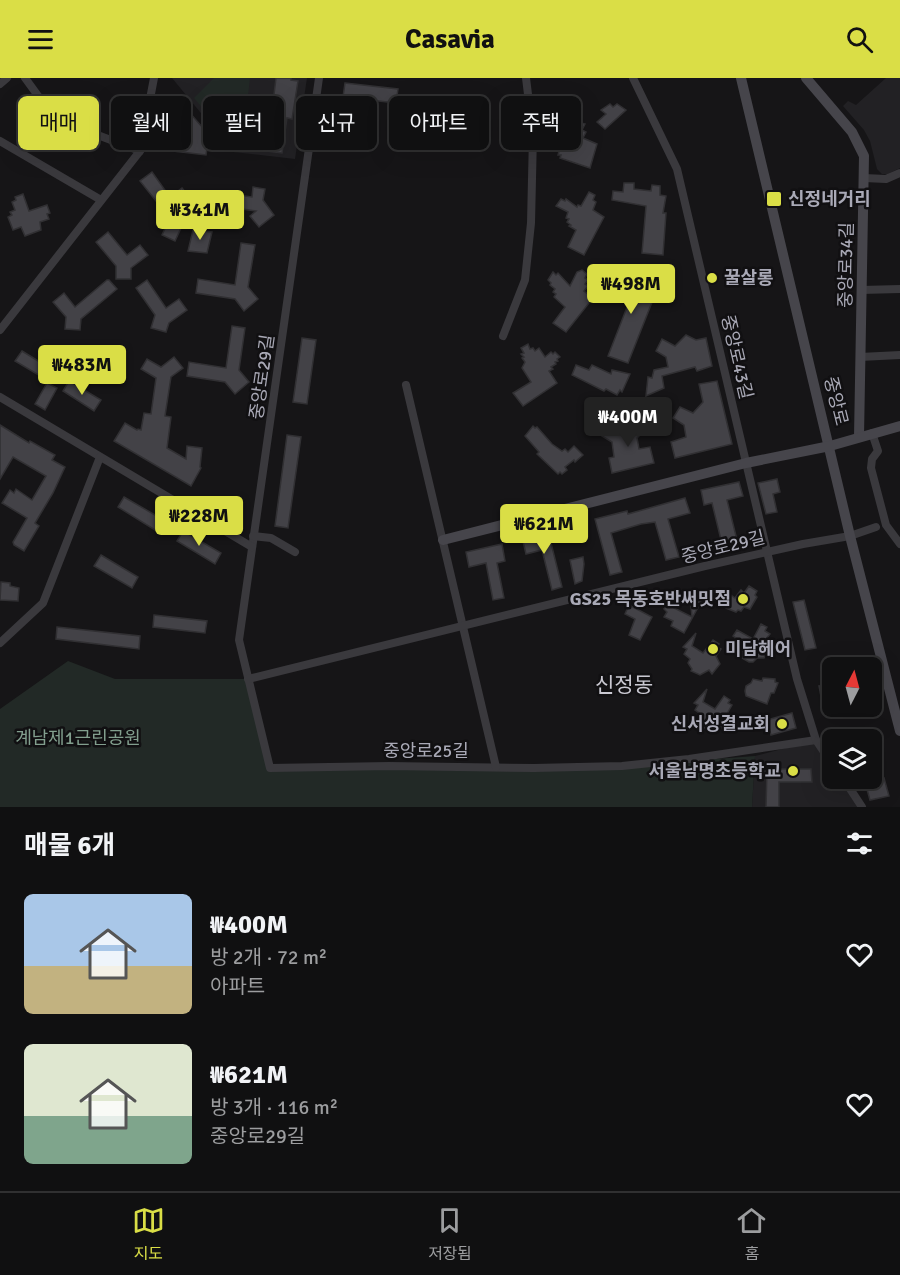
<!DOCTYPE html>
<html lang="ko">
<head>
<meta charset="utf-8">
<style>
  body { margin:0; font-family:Signika,"Noto Sans KR",sans-serif; background:#1e1e1f; color:#f1f3f6; height:100vh; display:flex; flex-direction:column; font-size:22px; white-space:nowrap }
  * { box-sizing:border-box; margin:0 }
  p { font-size:20px; color:#9c9d9f }
  .icon { flex:none; width:33px; height:33px; fill:none; stroke:currentColor; stroke-width:2; stroke-linecap:round; stroke-linejoin:round }
  .map { position:relative; height:729px; overflow:hidden }
  .details { display:flex; flex-direction:column; background:#101011; flex:1 }
  .details>* { flex:none }
  .hud { position:absolute; left:18px; top:18px; width:864px; height:54px; display:flex; gap:12px }
  .needle { width:39px; rotate:6deg }
  .controls { position:absolute; left:822px; top:579px; display:grid; gap:12px }
  .controls a { display:grid; place-items:center; width:60px; height:60px; border-radius:9px; background:#101011; box-shadow:0 6px 24px #0002,0 0 0 2px #303031; font-size:30px }
  .price { position:absolute; translate:-50% -51px; padding:0 14px; border-radius:6px; background:#dade46; color:#111; font-size:20px; line-height:39px; filter:drop-shadow(0 2px 3px #0008) }
  .price::after { content:''; position:absolute; left:50%; top:36px; width:18px; height:14px; margin-left:-9px; background:inherit; clip-path:polygon(0 0,100% 0,50% 100%) }
  .price.active { background:#222; color:#fff }
  ul { padding:0; list-style:none }
  li { display:flex; align-items:center; gap:18px; height:150px; padding:0 24px }
  li span { display:grid; place-items:center; flex:none; width:168px; height:120px; border-radius:9px; color:#555 }
  li>.icon { margin-inline-start:auto }
  span .icon { width:72px; height:72px; fill:#fffc; stroke-width:1 }
  li b { font-size:26px }
  h2 { display:flex; justify-content:space-between; align-items:center; height:72px; padding:0 24px; font-size:26px }
  .pill { padding:0 21px; border-radius:9px; background:#101011; box-shadow:0 6px 24px #0002,0 0 0 2px #303031; font-size:21px; line-height:54px }
  .pill.active { background:#dade46; color:#111 }
  header { display:flex; justify-content:space-between; align-items:center; height:78px; padding:0 24px; background:#dade46; color:#111; font-size:27px; font-weight:800 }
  .menu { display:flex; justify-content:space-around; align-items:center; height:84px; border-top:2px solid #303031; background:#101011; font-size:16px; color:#9c9d9f }
  .menu a { display:grid; justify-items:center; gap:3px }
  .menu .active { color:#dade46 }
  .map>svg:first-child { display:block }
  .built { fill:#222124 }
  .green { fill:#222926 }
  .building { fill:#434247; stroke:#313033; stroke-width:1.5 }
  .lines { fill:none; stroke-linecap:round; stroke-linejoin:round }
  .street { stroke:#3a393d; stroke-width:8 }
  .secondary { stroke:#46454b; stroke-width:10 }
  .poi-dot { fill:#dade46; stroke:#111012; stroke-width:2 }
  .labels { text-anchor:middle; dominant-baseline:central; stroke-width:5; stroke-linejoin:round; paint-order:stroke }
  .poi-label { font-size:18px; font-weight:bold; fill:#a9a9b6; stroke:#111012; text-anchor:start }
  .street-label { font-size:18px; fill:#a9a9b6; stroke:#111012 }
  .park-label { font-size:18px; fill:#829f8e; stroke:#111012 }
  .quarter-label { font-size:21px; fill:#cac9d2; stroke:#111012 }
</style>
</head>
<body>
<header><svg class="icon" aria-label="menu" viewBox="0 0 24 24"><path d="M4 6h16M4 12h16M4 18h16"/></svg>Casavia<svg class="icon" aria-label="search" viewBox="0 0 24 24"><circle cx="10" cy="10" r="6"/><path d="M15 15l6 6"/></svg></header>
<div class="map">
<svg width="900" height="729" viewBox="0 0 900 729">
  <rect width="100%" height="100%" fill="#161517"/>
  <g class="built">
    <path d="M 172,0 L 307,0 L 295,81 L 233,74 Z"/>
    <path d="M 886,0 L 900,0 L 900,90 L 888,96 L 882,96 L 877,91 L 870,63 L 864,52 L 843,28 L 848,23 L 856,27 Z"/>
    <path d="M 816,662 L 832,686 L 832,700 L 843,701 L 862,729 L 752,729 L 755,678 Z"/>
  </g>
  <g class="green">
    <path d="M 214,0 L 250,0 L 242,71 L 236,70 L 194,20 Z"/>
    <path d="M 68,583 L 115,601 L 248,601 L 270,690 L 622,688 L 755,678 L 752,729 L 0,729 L 0,631 Z"/>
  </g>
  <g class="building">
    <path d="M 276,0 L 291,0 L 291,2 L 298,3 L 292,41 L 287,40 L 282,75 L 267,73 Z"/>
    <path d="M 345,5 L 398,11 L 396,25 L 343,19 Z"/>
    <path d="M 169,21 L 181,36 L 185,33 L 188,37 L 190,35 L 209,57 L 206,77 L 173,73 L 171,69 L 163,68 L 161,63 L 151,61 L 157,26 L 163,26 Z"/>
    <path d="M 610,26 L 613,29 L 617,26 L 626,32 L 605,51 L 597,44 L 606,36 L 601,32 Z"/>
    <path d="M 577,44 L 585,46 L 582,52 L 586,54 L 583,60 L 597,66 L 590,90 L 560,80 L 561,77 L 558,77 L 560,70 L 550,67 L 552,60 L 555,61 L 556,58 L 571,61 L 573,48 L 576,48 Z"/>
    <path d="M 152,94 L 167,115 L 156,123 L 140,103 Z"/>
    <path d="M 624,105 L 634,105 L 634,111 L 651,113 L 652,107 L 660,108 L 660,117 L 666,118 L 663,135 L 666,135 L 663,177 L 642,175 L 646,128 L 612,122 L 613,113 L 623,114 Z"/>
    <path d="M 253,109 L 265,111 L 263,122 L 274,137 L 259,149 L 250,138 L 256,133 L 221,128 L 223,115 L 252,119 Z"/>
    <path d="M 182,110 L 189,119 L 195,120 L 175,163 L 162,157 L 176,127 L 170,119 Z"/>
    <path d="M 589,114 L 595,117 L 593,122 L 596,124 L 593,132 L 604,139 L 584,177 L 568,169 L 576,152 L 569,148 L 571,147 L 567,144 L 569,141 L 566,140 L 568,134 L 556,128 L 561,121 L 565,123 L 566,121 L 577,129 L 578,127 L 581,128 Z"/>
    <path d="M 23,116 L 29,133 L 47,127 L 50,135 L 47,136 L 49,141 L 40,144 L 41,152 L 25,158 L 21,149 L 13,152 L 8,139 L 12,137 L 10,134 L 15,132 L 12,124 L 16,122 L 15,119 Z"/>
    <path d="M 197,120 L 212,122 L 210,136 L 196,134 Z"/>
    <path d="M 193,152 L 212,154 L 207,175 L 188,173 Z"/>
    <path d="M 108,154 L 127,177 L 140,167 L 148,177 L 131,190 L 131,201 L 116,201 L 116,188 L 96,164 Z"/>
    <path d="M 241,165 L 255,167 L 248,209 L 258,221 L 244,233 L 235,221 L 196,215 L 198,201 L 235,207 Z"/>
    <path d="M 582,192 L 587,196 L 585,200 L 588,202 L 585,206 L 588,208 L 584,213 L 593,220 L 566,254 L 553,245 L 565,229 L 554,219 L 556,216 L 553,214 L 555,211 L 550,207 L 551,205 L 548,202 L 553,194 L 556,197 L 558,195 L 570,208 L 577,194 Z"/>
    <path d="M 618,196 L 627,199 L 626,205 L 642,208 L 644,199 L 653,201 L 651,208 L 658,209 L 628,285 L 608,278 L 631,219 L 620,216 L 620,213 L 603,209 L 604,200 L 615,203 Z"/>
    <path d="M 107,202 L 109,202 L 117,211 L 81,241 L 80,252 L 65,251 L 66,239 L 53,224 L 64,215 L 75,229 Z"/>
    <path d="M 147,202 L 166,230 L 179,221 L 187,232 L 169,245 L 166,254 L 151,250 L 155,237 L 136,210 Z"/>
    <path d="M 232,248 L 245,250 L 239,292 L 249,304 L 235,316 L 225,304 L 187,298 L 189,284 L 226,290 Z"/>
    <path d="M 686,257 L 696,262 L 706,260 L 712,288 L 697,293 L 695,289 L 662,298 L 664,310 L 646,318 L 648,299 L 652,300 L 654,292 L 668,289 L 666,279 L 656,273 L 662,261 L 675,268 Z"/>
    <path d="M 302,260 L 316,262 L 307,326 L 293,324 Z"/>
    <path d="M 528,266 L 530,271 L 533,270 L 535,273 L 539,270 L 545,279 L 551,274 L 553,276 L 555,274 L 560,279 L 557,281 L 558,283 L 555,284 L 556,286 L 551,289 L 553,291 L 549,293 L 557,305 L 523,328 L 513,315 L 531,304 L 522,290 L 525,284 L 522,280 L 524,279 L 521,276 L 524,275 L 521,270 Z"/>
    <path d="M 22,273 L 53,292 L 47,302 L 15,283 Z"/>
    <path d="M 174,279 L 183,290 L 171,299 L 165,338 L 171,339 L 167,370 L 186,381 L 187,368 L 202,370 L 200,389 L 201,390 L 191,408 L 114,363 L 125,345 L 137,352 L 138,351 L 141,352 L 144,335 L 151,336 L 156,300 L 141,291 L 147,281 L 161,289 Z"/>
    <path d="M 576,287 L 589,292 L 592,287 L 611,296 L 612,292 L 630,296 L 622,314 L 620,312 L 617,317 L 606,311 L 604,313 L 572,297 Z"/>
    <path d="M 69,303 L 101,322 L 94,333 L 63,313 Z"/>
    <path d="M 717,303 L 732,366 L 675,380 L 671,364 L 686,359 L 684,347 L 673,340 L 680,329 L 693,335 L 703,324 L 699,306 Z"/>
    <path d="M 47,305 L 57,310 L 45,332 L 35,326 Z"/>
    <path d="M 635,343 L 643,348 L 640,355 L 641,356 L 637,360 L 639,371 L 650,369 L 654,385 L 612,395 L 609,380 L 614,379 L 612,364 L 602,358 L 608,348 L 614,351 L 615,349 L 624,355 L 625,348 L 628,348 L 630,344 L 634,345 Z"/>
    <path d="M 0,347 L 29,365 L 30,363 L 55,377 L 52,382 L 65,389 L 53,415 L 35,445 L 39,448 L 24,473 L 14,467 L 13,464 L 27,440 L 2,425 L 10,412 L 14,415 L 16,411 L 32,422 L 46,398 L 13,379 L 0,401 Z"/>
    <path d="M 533,348 L 535,350 L 537,349 L 552,366 L 562,373 L 565,371 L 568,374 L 574,368 L 583,377 L 575,384 L 574,382 L 565,389 L 567,392 L 562,396 L 560,394 L 558,396 L 537,376 L 539,374 L 525,358 Z"/>
    <path d="M 287,357 L 301,359 L 288,450 L 275,448 Z"/>
    <path d="M 777,401 L 780,414 L 773,416 L 777,434 L 766,436 L 758,405 Z"/>
    <path d="M 739,404 L 743,418 L 727,422 L 737,462 L 722,466 L 712,425 L 704,427 L 701,412 Z"/>
    <path d="M 124,419 L 162,441 L 155,452 L 118,429 Z"/>
    <path d="M 685,420 L 690,435 L 668,441 L 679,479 L 666,482 L 655,444 L 641,446 L 611,455 L 622,494 L 610,497 L 595,441 L 627,433 L 628,436 Z"/>
    <path d="M 183,453 L 221,475 L 215,486 L 177,463 Z"/>
    <path d="M 548,453 L 562,509 L 552,512 L 542,472 L 526,476 L 522,459 Z"/>
    <path d="M 502,466 L 505,483 L 497,485 L 504,520 L 493,522 L 486,485 L 469,489 L 466,474 Z"/>
    <path d="M 101,477 L 138,499 L 132,510 L 94,488 Z"/>
    <path d="M 583,479 L 584,486 L 582,503 L 575,506 L 570,482 Z"/>
    <path d="M 1,504 L 10,505 L 10,508 L 19,510 L 18,523 L 0,522 Z"/>
    <path d="M 749,508 L 757,513 L 755,517 L 757,519 L 750,531 L 744,529 L 741,533 L 738,532 L 736,534 L 726,530 L 730,523 L 720,518 L 725,513 L 735,520 L 741,512 L 744,515 Z"/>
    <path d="M 694,520 L 702,522 L 684,555 L 671,548 L 673,543 L 664,539 L 667,534 L 664,531 L 668,525 L 673,527 L 674,530 L 692,539 L 691,528 Z"/>
    <path d="M 804,522 L 816,570 L 805,572 L 793,524 Z"/>
    <path d="M 629,527 L 652,539 L 640,562 L 629,557 L 635,541 L 625,536 Z"/>
    <path d="M 154,537 L 207,543 L 205,555 L 153,549 Z"/>
    <path d="M 761,546 L 767,549 L 765,553 L 770,556 L 766,561 L 769,564 L 767,568 L 769,570 L 764,580 L 757,580 L 753,584 L 749,584 L 742,580 L 741,575 L 738,573 L 740,569 L 733,564 L 736,560 L 733,558 L 737,552 L 753,561 Z"/>
    <path d="M 57,549 L 140,558 L 139,571 L 56,561 Z"/>
    <path d="M 696,555 L 692,568 L 703,575 L 713,562 L 719,566 L 717,569 L 721,571 L 716,578 L 720,586 L 712,596 L 709,592 L 700,597 L 691,593 L 692,591 L 688,585 L 690,581 L 684,576 L 687,571 L 683,569 Z"/>
    <path d="M 763,600 L 775,601 L 775,604 L 778,605 L 774,615 L 771,615 L 767,626 L 746,618 L 745,613 L 746,608 L 751,605 L 753,601 L 762,603 Z"/>
    <path d="M 829,607 L 832,627 L 823,629 L 819,608 Z"/>
    <path d="M 707,611 L 703,624 L 715,631 L 724,618 L 730,622 L 728,625 L 732,627 L 728,634 L 731,642 L 723,652 L 721,648 L 712,653 L 702,649 L 703,647 L 699,641 L 702,637 L 695,632 L 698,627 L 694,625 Z"/>
    <path d="M 792,635 L 796,650 L 771,657 L 767,642 Z"/>
    <path d="M 767,691 L 811,691 L 812,704 L 779,704 L 779,729 L 766,729 Z"/>
    <path d="M 884,700 L 889,718 L 870,722 L 865,704 Z"/>
  </g>
  <g class="lines">
    <g class="street">
      <path d="M 25,0 L 55,41 L 140,73"/>
      <path d="M 319,0 L 239,562 L 270,690 L 389,688 L 534,690 L 622,688 L 689,681 L 816,662"/>
      <path d="M 633,0 L 677,91 L 797,601 L 816,662 L 832,686"/>
      <path d="M 0,6 L 7,0"/>
      <path d="M 0,63 L 101,122"/>
      <path d="M 864,100 L 886,101 L 900,95"/>
      <path d="M 861,212 L 900,211"/>
      <path d="M 0,252 L 140,73 L 154,0"/>
      <path d="M 503,258 L 525,202 L 531,145 L 533,57 L 526,0"/>
      <path d="M 860,279 L 900,277"/>
      <path d="M 406,307 L 496,689"/>
      <path d="M 0,319 L 252,469"/>
      <path d="M 872,355 L 878,373 L 872,381 L 871,390 L 886,447 L 900,466"/>
      <path d="M 253,458 L 271,460 L 295,474"/>
      <path d="M 0,565 L 43,525 L 100,379"/>
      <path d="M 248,601 L 705,488 L 803,466 L 850,458 L 876,449"/>
      <path d="M 843,700 L 862,729"/>
    </g>
    <g class="secondary">
      <path d="M 741,0 L 850,458 L 900,653"/>
      <path d="M 806,0 L 852,54 L 864,78 L 859,359"/>
      <path d="M 443,462 L 746,385 L 830,368 L 900,348"/>
    </g>
  </g>
  <g class="poi-dot">
    <rect x="766" y="113" width="16" height="16" rx="3"/>
    <circle cx="712" cy="200" r="6"/>
    <circle cx="743" cy="521" r="6"/>
    <circle cx="713" cy="571" r="6"/>
    <circle cx="782" cy="646" r="6"/>
    <circle cx="793" cy="693" r="6"/>
  </g>
  <g class="labels">
    <g class="poi-label">
      <text x="788" y="121">신정네거리</text>
      <text x="724" y="200">꿀살롱</text>
      <text x="731" y="521" text-anchor="end">GS25 목동호반써밋점</text>
      <text x="725" y="571">미담헤어</text>
      <text x="770" y="646" text-anchor="end">신서성결교회</text>
      <text x="781" y="693" text-anchor="end">서울남명초등학교</text>
    </g>
    <g class="street-label">
      <text transform="translate(846 187) rotate(-89)">중앙로34길</text>
      <text transform="translate(737 279) rotate(77)">중앙로43길</text>
      <text transform="translate(262 299) rotate(-82)">중앙로29길</text>
      <text transform="translate(836 323) rotate(76)">중앙로</text>
      <text transform="translate(723 469) rotate(-14)">중앙로29길</text>
      <text x="426" y="673">중앙로25길</text>
    </g>
    <g class="park-label">
      <text x="78" y="660">계남제1근린공원</text>
    </g>
    <g class="quarter-label">
      <text x="624" y="607">신정동</text>
    </g>
  </g>
</svg>
<div class="controls">
<a><svg class="needle" viewBox="-14 -14 28 28"><path d="M0-13l5 13h-10z" fill="#e53935"/><path d="M0 13l5-13h-10z" fill="#9c9d9f"/></svg></a>
<a><svg class="icon" aria-label="layers" viewBox="0 0 24 24"><path d="M12 4l9 5-9 5-9-5zM3 14l9 5 9-5"/></svg></a>
</div>
<b class="price" style="left:200px;top:163px">₩341M</b>
<b class="price" style="left:631px;top:237px">₩498M</b>
<b class="price" style="left:82px;top:318px">₩483M</b>
<b class="price active" style="left:628px;top:370px">₩400M</b>
<b class="price" style="left:199px;top:469px">₩228M</b>
<b class="price" style="left:544px;top:477px">₩621M</b>
<div class="hud">
<a class="pill active">매매</a>
<a class="pill">월세</a>
<a class="pill">필터</a>
<a class="pill">신규</a>
<a class="pill">아파트</a>
<a class="pill">주택</a>
</div>
</div>
<section class="details">
<h2>매물 6개<svg class="icon" aria-label="filters" viewBox="0 0 24 24"><path d="M4 7h16M4 17h16"/><circle cx="9" cy="7" r="2"/><circle cx="15" cy="17" r="2"/></svg></h2>
<ul>
<li><span style="background:linear-gradient(#a9c7e8 60%,#c2b280 0)"><svg class="icon" aria-label="home" viewBox="0 0 24 24"><path d="M3 11l9-7 9 7M6 9v11h12V9"/></svg></span><div><b>₩400M</b><p>방 2개 · 72 m²</p><p>아파트</p></div><svg class="icon" aria-label="heart" viewBox="0 0 24 24"><path d="M12 20l-8-8c-3-5 5-10 8-4 3-6 11-1 8 4z"/></svg></li>
<li><span style="background:linear-gradient(#dfe7d0 60%,#7fa58c 0)"><svg class="icon" aria-label="home" viewBox="0 0 24 24"><path d="M3 11l9-7 9 7M6 9v11h12V9"/></svg></span><div><b>₩621M</b><p>방 3개 · 116 m²</p><p>중앙로29길</p></div><svg class="icon" aria-label="heart" viewBox="0 0 24 24"><path d="M12 20l-8-8c-3-5 5-10 8-4 3-6 11-1 8 4z"/></svg></li>
</ul>
</section>
<nav class="menu">
<a class="active"><svg class="icon" aria-label="map" viewBox="0 0 24 24"><path d="M3 6l6-2 6 2 6-2v14l-6 2-6-2-6 2zM9 4v14M15 6v14"/></svg>지도</a>
<a><svg class="icon" aria-label="saved" viewBox="0 0 24 24"><path d="M7 4h10v16l-5-4-5 4z"/></svg>저장됨</a>
<a><svg class="icon" aria-label="home" viewBox="0 0 24 24"><path d="M3 11l9-7 9 7M6 9v11h12V9"/></svg>홈</a>
</nav>
</body>
</html>
